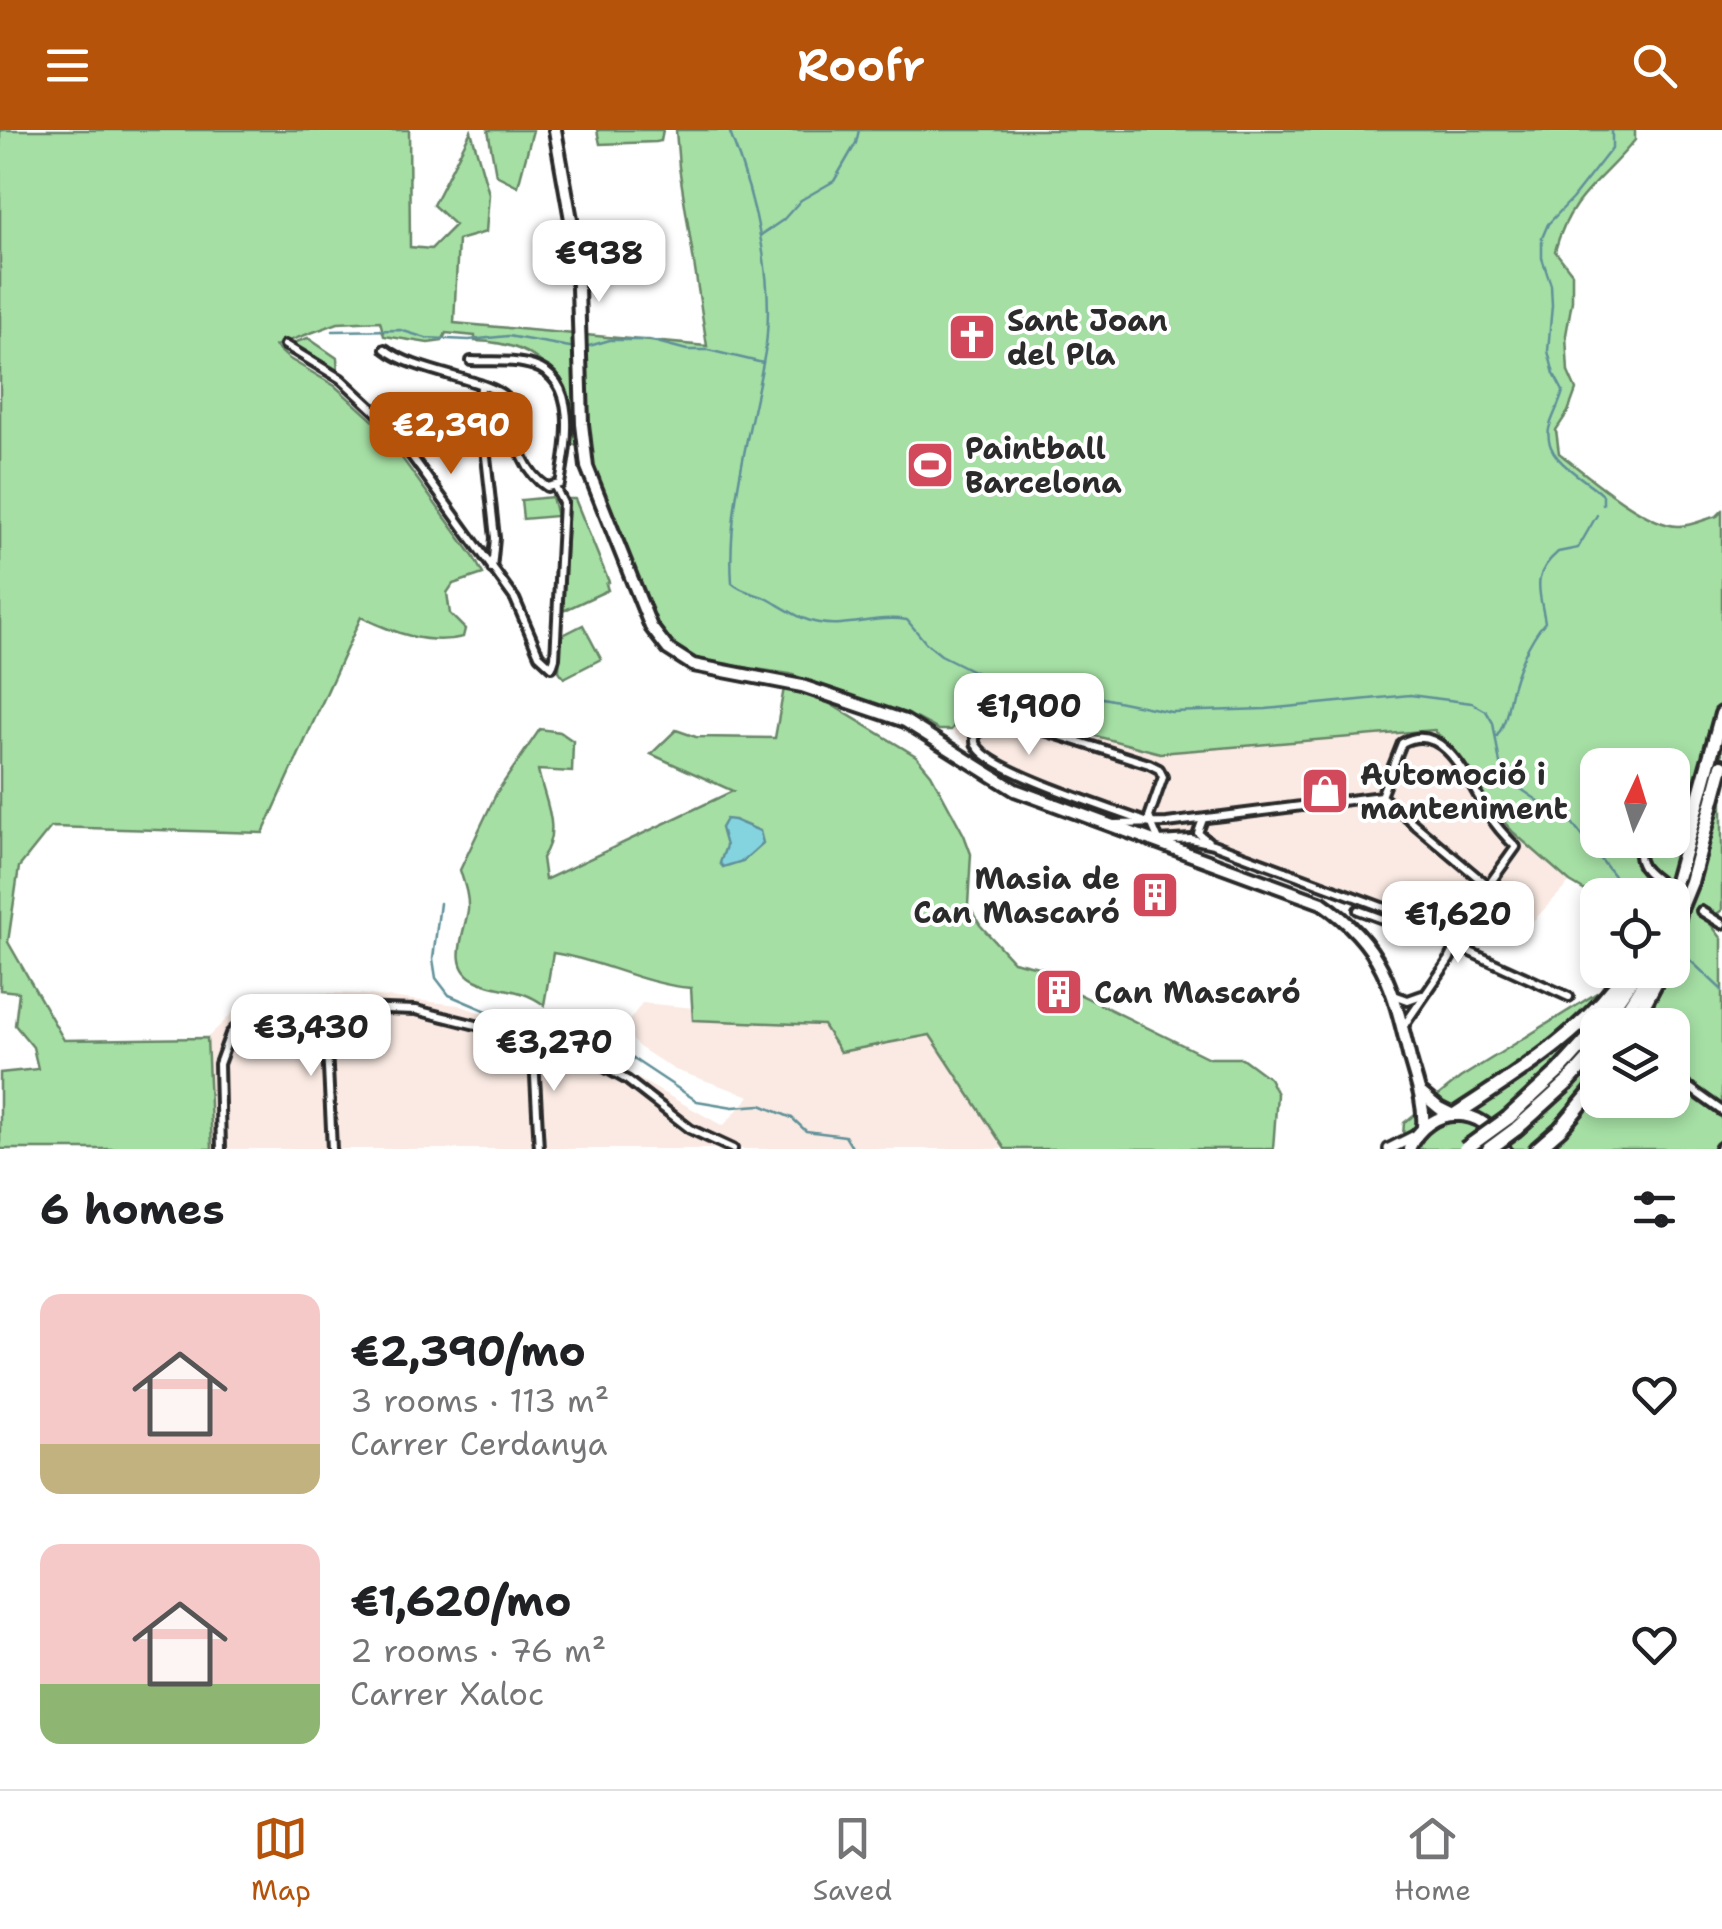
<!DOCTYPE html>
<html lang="en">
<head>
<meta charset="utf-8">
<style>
  body { margin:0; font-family:"Shantell Sans",sans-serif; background:#f2f2f2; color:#202124; height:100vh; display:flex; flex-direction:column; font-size:38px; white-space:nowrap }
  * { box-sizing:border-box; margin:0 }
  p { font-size:32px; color:#757577 }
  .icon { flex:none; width:55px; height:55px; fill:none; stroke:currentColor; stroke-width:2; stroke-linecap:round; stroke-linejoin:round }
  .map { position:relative; height:1019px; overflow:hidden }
  .drawer { display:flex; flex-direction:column; background:#fff; flex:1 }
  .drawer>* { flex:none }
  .needle { width:65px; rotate:4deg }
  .fabs { position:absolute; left:1580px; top:618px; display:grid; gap:20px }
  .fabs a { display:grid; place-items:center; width:110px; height:110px; border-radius:20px; background:#fff; box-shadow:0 5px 15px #0003; font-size:50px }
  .price { position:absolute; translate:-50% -85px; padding:0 22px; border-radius:20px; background:#fff; color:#222; font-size:32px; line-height:65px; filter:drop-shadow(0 2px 5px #0008) }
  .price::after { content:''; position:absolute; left:50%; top:60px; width:30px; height:22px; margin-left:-15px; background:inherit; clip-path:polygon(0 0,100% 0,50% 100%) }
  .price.active { background:#b45309; color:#fff }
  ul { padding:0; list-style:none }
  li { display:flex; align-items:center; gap:30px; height:250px; padding:0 40px }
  li span { display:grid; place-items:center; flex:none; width:280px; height:200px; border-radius:20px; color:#555 }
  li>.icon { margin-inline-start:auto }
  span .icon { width:120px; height:120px; fill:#fffc; stroke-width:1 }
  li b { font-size:42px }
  h2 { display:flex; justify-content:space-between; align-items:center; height:120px; padding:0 40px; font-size:42px }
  header { display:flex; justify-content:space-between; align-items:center; height:130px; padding:0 40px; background:#b45309; color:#fff; font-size:45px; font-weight:600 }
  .tabs { display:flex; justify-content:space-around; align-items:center; height:140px; border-top:2px solid #e0e0e0; background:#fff; font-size:28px; color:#757577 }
  .tabs a { display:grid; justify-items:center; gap:5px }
  .tabs .active { color:#b45309 }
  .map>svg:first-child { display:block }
  .built { fill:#faeae3 }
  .green { fill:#a5dfa4; stroke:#688568; stroke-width:2.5; fill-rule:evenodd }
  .water { fill:#84d4e0; stroke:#609098; stroke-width:2.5 }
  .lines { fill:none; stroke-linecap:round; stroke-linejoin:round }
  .stream { stroke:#609098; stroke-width:2.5 }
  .minor-casing { stroke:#2b2b2b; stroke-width:14 }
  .tertiary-casing { stroke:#2b2b2b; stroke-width:16 }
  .secondary-casing { stroke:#2b2b2b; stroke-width:18 }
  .primary-casing { stroke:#2b2b2b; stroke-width:18 }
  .motorway-casing { stroke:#2b2b2b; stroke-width:20 }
  .minor { stroke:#fff; stroke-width:6 }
  .tertiary { stroke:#fff; stroke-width:9 }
  .secondary { stroke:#fff; stroke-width:10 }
  .primary { stroke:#fff; stroke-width:10 }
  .motorway { stroke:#fff; stroke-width:12 }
  .motorway-bridge-casing { stroke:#2b2b2b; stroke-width:20; stroke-linecap:butt }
  .motorway-bridge { stroke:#fff; stroke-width:12 }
  .labels { text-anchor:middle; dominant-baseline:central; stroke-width:8; stroke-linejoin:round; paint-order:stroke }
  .poi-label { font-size:30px; font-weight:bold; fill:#2b2b2b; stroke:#fff; text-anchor:start }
</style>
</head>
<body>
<header><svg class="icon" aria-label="menu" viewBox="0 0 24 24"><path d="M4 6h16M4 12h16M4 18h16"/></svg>Roofr<svg class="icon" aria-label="search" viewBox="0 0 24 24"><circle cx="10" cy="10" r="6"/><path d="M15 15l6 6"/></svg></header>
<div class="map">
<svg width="1722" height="1019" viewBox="0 0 1722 1019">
  <rect width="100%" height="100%" fill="#fff"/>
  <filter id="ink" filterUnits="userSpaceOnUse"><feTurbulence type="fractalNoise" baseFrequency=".01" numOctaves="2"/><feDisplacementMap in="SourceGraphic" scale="20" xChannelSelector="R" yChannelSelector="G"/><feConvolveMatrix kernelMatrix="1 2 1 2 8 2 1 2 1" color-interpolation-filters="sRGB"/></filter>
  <g filter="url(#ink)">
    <g class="built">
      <path d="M 961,586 L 981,593 L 1037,590 L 1160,623 L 1434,600 L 1464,634 L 1479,663 L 1513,702 L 1570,752 L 1535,789 L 1476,816 L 1035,657 L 999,642 L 977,626 L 951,600 Z"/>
      <path d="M 299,862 L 360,864 L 458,875 L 585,919 L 723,996 L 750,966 L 675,940 L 639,917 L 623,899 L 642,873 L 938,901 L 991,984 L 1003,1019 L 212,1019 L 207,908 L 244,872 Z"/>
    </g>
    <g class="green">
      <path d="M 0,0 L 409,0 L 410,117 L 431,119 L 455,95 L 433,75 L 471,1 L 489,64 L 486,102 L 458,110 L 454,193 L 707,216 L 679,37 L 676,0 L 1635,0 L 1635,10 C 1602,51 1570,65 1555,121 L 1572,143 L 1572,171 L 1566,205 L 1568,242 L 1576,260 L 1568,282 L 1556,300 L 1559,323 C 1584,343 1647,397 1679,396 C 1692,396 1705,389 1717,386 L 1722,381 L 1722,780 L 1708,791 L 1722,809 L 1722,1019 L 1402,1019 L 1404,993 L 1460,948 L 1600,861 L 1615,840 L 1672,840 L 1672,765 L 1598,765 L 1597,768 L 1570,752 L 1513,702 L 1479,663 L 1464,634 L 1434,600 L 1160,623 L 1039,591 L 980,593 L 962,586 L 951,600 L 939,600 L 918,589 L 790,544 L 700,531 L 680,520 L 660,501 L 610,389 L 589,320 L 572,314 C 568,249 543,213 475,211 L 475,206 L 446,203 L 442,211 L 428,213 L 384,206 L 380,191 L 338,193 L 275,216 L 288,228 L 335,256 L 378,295 L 473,426 L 483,444 L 453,454 L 447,463 L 450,484 L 465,499 L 463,507 C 428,516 392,502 361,487 L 263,703 L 51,697 L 19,737 L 8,812 L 64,910 L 207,908 L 212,1019 L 0,1019 L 0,943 L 38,939 L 33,917 L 15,895 L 19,862 L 0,860 ZM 1598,635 L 1672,635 L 1672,710 L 1598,710 ZM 1598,895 L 1672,895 L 1672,970 L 1598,970 Z"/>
      <path d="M 488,0 L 533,0 L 518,56 L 496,45 Z"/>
      <path d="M 597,0 L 663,0 L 661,11 L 656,12 L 600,14 Z"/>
      <path d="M 308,208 L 337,228 L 338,243 L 290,214 Z"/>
      <path d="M 552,367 L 557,386 L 523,389 L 521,370 Z"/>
      <path d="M 569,369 L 575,369 L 609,452 L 606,454 L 608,460 L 563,481 Z"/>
      <path d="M 583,495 L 601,529 L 564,548 L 559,541 L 561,506 Z"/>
      <path d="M 784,558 L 822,569 L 916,626 L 931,644 L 964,705 L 971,724 L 968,775 L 980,795 L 1013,831 L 1077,846 L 1073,861 L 1209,928 L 1242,928 L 1269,948 L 1277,964 L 1273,1019 L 1005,1019 L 930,905 L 840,922 L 823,895 L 693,890 L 691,858 C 642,854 601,830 553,823 L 544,875 C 520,857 501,862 477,851 C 446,838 465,802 468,780 C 469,766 464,753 460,740 L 497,662 L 540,599 L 560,602 L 573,611 L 572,642 L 538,640 C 545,673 562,699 542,728 L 545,750 L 733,661 L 651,624 L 676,600 L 696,607 L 775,608 Z"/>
    </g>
    <path class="water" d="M 734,690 L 760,701 L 763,713 L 743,731 L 723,737 L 720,733 L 726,716 L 721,698 L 726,689 Z"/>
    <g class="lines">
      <g class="stream">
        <path d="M 729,0 C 756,69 778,159 763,233 C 749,306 727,379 732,453 C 743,463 756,463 768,469 C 784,478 801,490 819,493 C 848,498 877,485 907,490 L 926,513 L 941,525 L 991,550 L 1053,553 L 1078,563 L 1171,582 L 1266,579 L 1410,565 L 1472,573 L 1486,581 L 1493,593 L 1500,634 L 1512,653 L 1573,694 L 1629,765"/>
        <path d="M 761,105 L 783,90 L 801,70 L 834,51 L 856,13 L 859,0"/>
        <path d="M 333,201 L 400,200 L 426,208 L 469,210 L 508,206 L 570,217"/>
        <path d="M 589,216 L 610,210 L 649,210 L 687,220 L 708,220 L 763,233"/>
        <path d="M 1603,375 L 1603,365 C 1584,347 1543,330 1549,299 C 1552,286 1560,274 1563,261 L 1554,244 L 1548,221 L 1552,175 L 1551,155 L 1542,128 L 1542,108 L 1548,94 L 1572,69 L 1612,18 L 1612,0"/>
        <path d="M 1497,606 C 1506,593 1507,581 1510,567 C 1515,542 1530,509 1545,492 C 1540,462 1530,446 1558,422 L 1578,418 L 1597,385"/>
        <path d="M 440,773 L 433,829 L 436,848 L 449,865 L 496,885 L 611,914 L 697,971 L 733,977 L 761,975 L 792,988 L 806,1001 L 845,1006 L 853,1019"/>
        <path d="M 1677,818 L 1722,860"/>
      </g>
      <g class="minor-casing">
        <g id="minor">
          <path d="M 285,215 L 341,249 L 387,292 L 515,469 L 539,525 L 552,537 L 555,528 L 563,373 L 555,357"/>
          <path d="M 385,219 C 413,242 492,250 506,268 C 510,274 511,284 512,291 C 518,317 524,342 547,357 L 560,354 C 566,320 581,251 534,236 C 515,229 491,232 471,231"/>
          <path d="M 481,256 L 480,272 L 495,408 L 492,439"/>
          <path d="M 1381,666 L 1402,613 C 1446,588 1471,658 1490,686 C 1497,698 1506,707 1516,717 L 1488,756 L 1449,830 L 1403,897"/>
          <path d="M 1203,689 L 1198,703 L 1208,711"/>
          <path d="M 1115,694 L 1167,693 L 1381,666 L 1488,756"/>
          <path d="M 1151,694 C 1115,680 1000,644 980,620 C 974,613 975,614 975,606 L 983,599 L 1029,596 L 1149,634 L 1159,639 L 1163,647 L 1149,687 L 1159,711 L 1191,709 L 1213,714 L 1460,806"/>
          <path d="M 1641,710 C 1633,736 1648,744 1668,758"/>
          <path d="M 1358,780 L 1457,816 L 1569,867"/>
          <path d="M 1701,781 L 1722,794"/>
          <path d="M 1394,865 L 1408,870 L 1422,865"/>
          <path d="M 325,877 L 332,1019"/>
          <path d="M 533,910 L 539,1019"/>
          <path d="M 1672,945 L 1722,981"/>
          <path d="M 221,1019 L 219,934 L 230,904 L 245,888 L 264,880 L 325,877 L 416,880 L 516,905 L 586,927 L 627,950 L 690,999 L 733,1019"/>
        </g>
      </g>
      <g class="tertiary-casing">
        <path id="tertiary" d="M 1389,1019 L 1415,1006"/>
      </g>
      <g class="secondary-casing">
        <g id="secondary">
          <path d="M 555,0 L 577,123 L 582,294 L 587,337 L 651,497 L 668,519 L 693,535 L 802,556 L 905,591 L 1015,660 L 1322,773 C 1384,816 1393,859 1410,929 C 1416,951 1425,973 1423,997"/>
          <path d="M 1420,962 L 1439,978 L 1451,984"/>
        </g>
      </g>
      <g class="primary-casing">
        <g id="primary">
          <path d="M 1409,1019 C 1428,974 1485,973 1504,1019"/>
          <path d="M 1721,1019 L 1722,1018"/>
        </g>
      </g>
      <g class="motorway-casing">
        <g id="motorway">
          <path d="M 1691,752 L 1722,636"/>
          <path d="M 1675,755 L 1722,584"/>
          <path d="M 1672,816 L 1680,779"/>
          <path d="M 1600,895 L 1638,840"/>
          <path d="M 1617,895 L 1652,840"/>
          <path d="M 1633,895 L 1662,840"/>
          <path d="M 1456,984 C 1518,943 1585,903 1627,840"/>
          <path d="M 1508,988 L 1559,941 L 1598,898"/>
          <path d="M 1516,999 L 1568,952 L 1598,919"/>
          <path d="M 1537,1019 L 1560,999 L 1598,954"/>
        </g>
      </g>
      <use href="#minor" class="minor"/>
      <use href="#tertiary" class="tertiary"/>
      <use href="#secondary" class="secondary"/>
      <use href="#primary" class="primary"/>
      <use href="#motorway" class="motorway"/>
      <g class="motorway-bridge-casing">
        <g id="motorway-bridge">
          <path d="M 1671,765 L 1675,755"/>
          <path d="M 1680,779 L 1691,752"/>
          <path d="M 1465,1019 L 1508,988"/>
          <path d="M 1489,1019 L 1516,999"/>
        </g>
      </g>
      <use href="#motorway-bridge" class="motorway-bridge"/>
    </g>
  </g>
  <defs>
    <g id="church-square" transform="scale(2.5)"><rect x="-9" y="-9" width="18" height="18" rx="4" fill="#d1495b" stroke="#fff"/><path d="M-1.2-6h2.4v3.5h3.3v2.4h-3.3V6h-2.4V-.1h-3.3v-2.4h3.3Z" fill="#fff"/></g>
    <g id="stadium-square" transform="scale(2.5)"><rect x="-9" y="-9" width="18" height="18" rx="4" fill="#d1495b" stroke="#fff"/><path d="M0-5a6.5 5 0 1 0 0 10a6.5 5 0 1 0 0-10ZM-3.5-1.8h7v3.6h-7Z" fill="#fff"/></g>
    <g id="shop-square" transform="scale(2.5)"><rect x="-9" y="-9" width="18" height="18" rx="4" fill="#d1495b" stroke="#fff"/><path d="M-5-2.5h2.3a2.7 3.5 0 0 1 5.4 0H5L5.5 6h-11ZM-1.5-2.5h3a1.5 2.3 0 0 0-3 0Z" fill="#fff"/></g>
    <g id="building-square" transform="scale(2.5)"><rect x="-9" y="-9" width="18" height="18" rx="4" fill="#d1495b" stroke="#fff"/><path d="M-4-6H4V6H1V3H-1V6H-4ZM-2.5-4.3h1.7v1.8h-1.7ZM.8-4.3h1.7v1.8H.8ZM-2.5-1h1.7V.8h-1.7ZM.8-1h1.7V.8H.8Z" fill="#fff"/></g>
  </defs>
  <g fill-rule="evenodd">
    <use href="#church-square" x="972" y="207"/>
    <use href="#stadium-square" x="930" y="335"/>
    <use href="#shop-square" x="1325" y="661"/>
    <use href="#building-square" x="1155" y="765"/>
    <use href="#building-square" x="1059" y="862"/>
  </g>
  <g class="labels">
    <g class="poi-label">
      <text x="1007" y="190">Sant Joan<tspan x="1007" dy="34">del Pla</tspan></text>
      <text x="965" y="318">Paintball<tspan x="965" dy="34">Barcelona</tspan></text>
      <text x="1360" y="644">Automoció i<tspan x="1360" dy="34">manteniment</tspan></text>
      <text x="1120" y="748" text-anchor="end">Masia de<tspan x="1120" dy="34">Can Mascaró</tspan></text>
      <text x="1094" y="862">Can Mascaró</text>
    </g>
  </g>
</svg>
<div class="fabs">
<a><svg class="needle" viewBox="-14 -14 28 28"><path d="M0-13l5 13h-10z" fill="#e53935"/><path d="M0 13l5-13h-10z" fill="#757577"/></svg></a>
<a><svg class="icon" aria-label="locate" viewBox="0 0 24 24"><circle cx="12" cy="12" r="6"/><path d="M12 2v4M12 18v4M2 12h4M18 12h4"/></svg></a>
<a><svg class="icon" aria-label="layers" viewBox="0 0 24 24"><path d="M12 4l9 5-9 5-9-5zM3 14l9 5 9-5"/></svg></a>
</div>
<b class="price" style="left:599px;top:175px">€938</b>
<b class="price active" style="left:451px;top:347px">€2,390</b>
<b class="price" style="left:1029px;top:628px">€1,900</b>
<b class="price" style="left:1458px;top:836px">€1,620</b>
<b class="price" style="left:311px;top:949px">€3,430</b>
<b class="price" style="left:554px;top:964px">€3,270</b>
</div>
<section class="drawer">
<h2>6 homes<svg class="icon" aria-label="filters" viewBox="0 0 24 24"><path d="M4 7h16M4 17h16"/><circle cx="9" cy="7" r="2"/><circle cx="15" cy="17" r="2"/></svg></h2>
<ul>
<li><span style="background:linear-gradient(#f6c9c9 75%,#c2b280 0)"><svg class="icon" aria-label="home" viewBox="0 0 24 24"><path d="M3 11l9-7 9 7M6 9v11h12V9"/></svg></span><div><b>€2,390/mo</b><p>3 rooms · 113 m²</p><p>Carrer Cerdanya</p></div><svg class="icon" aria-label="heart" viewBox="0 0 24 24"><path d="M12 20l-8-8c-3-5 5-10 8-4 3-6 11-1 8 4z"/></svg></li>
<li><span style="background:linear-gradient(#f6c9c9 70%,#8fb573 0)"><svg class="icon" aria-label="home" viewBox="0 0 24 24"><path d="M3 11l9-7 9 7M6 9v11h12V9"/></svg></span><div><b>€1,620/mo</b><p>2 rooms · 76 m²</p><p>Carrer Xaloc</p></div><svg class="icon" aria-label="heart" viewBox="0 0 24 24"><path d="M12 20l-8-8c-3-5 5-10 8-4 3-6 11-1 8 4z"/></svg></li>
</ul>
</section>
<nav class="tabs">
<a class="active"><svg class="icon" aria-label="map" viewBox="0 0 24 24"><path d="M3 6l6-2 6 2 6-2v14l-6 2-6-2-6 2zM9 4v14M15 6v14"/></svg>Map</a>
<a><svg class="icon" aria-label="saved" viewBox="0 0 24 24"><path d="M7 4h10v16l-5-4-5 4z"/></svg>Saved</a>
<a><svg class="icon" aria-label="home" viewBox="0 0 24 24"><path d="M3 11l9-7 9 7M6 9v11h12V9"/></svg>Home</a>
</nav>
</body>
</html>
